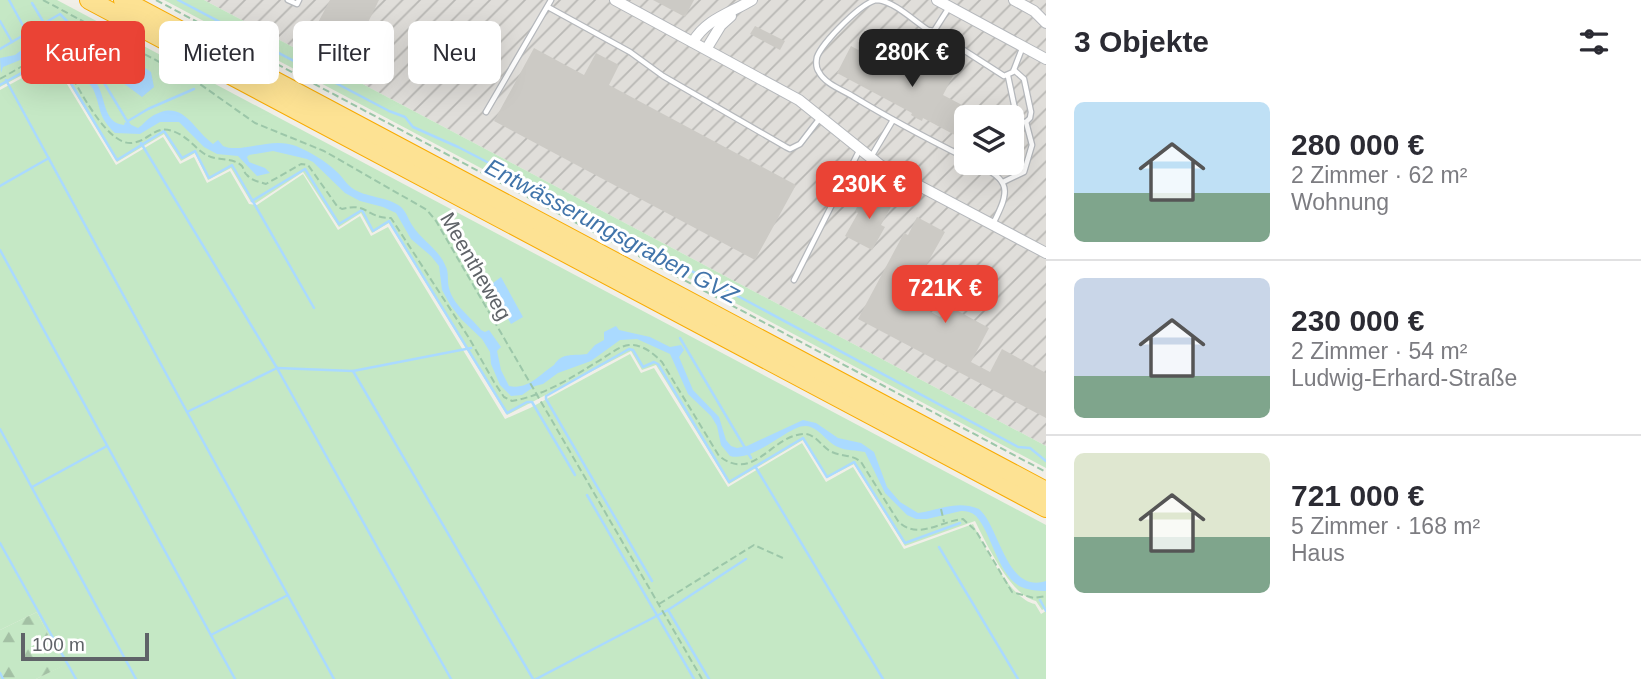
<!DOCTYPE html>
<html lang="de">
<head>
<meta charset="utf-8">
<style>
  body { margin:0; font-family:Helvetica,sans-serif; background:#f7f7f7; color:#2b2b33; height:100vh; display:flex; flex-direction:column; font-size:26px; white-space:nowrap }
  * { box-sizing:border-box; margin:0 }
  p { font-size:23px; color:#7c7c81 }
  .icon { flex:none; width:38px; height:38px; fill:none; stroke:currentColor; stroke-width:2; stroke-linecap:round; stroke-linejoin:round }
  .map { position:relative; flex:1; overflow:hidden }
  .sheet { display:flex; flex-direction:column; background:#fff; width:595px }
  .sheet>* { flex:none }
  .top-card { position:absolute; left:21px; top:21px; width:665px; height:63px; display:flex; gap:14px }
  .buttons { position:absolute; left:954px; top:105px; display:grid; gap:14px }
  .buttons a { display:grid; place-items:center; width:70px; height:70px; border-radius:10px; background:#fff; box-shadow:0 7px 28px #0002; font-size:35px }
  .scale { position:absolute; left:21px; bottom:18px; width:128px; box-sizing:border-box; padding-left:7px; border:4px solid #5f6368; border-top:0; font-size:19px; line-height:24px; white-space:nowrap; color:#5f6368; -webkit-text-stroke:5px #fff; paint-order:stroke }
  .price { position:absolute; translate:-50% -60px; padding:0 16px; border-radius:14px; background:#ea4335; color:#fff; font-size:23px; line-height:46px; filter:drop-shadow(0 2px 4px #0008) }
  .price::after { content:''; position:absolute; left:50%; top:42px; width:21px; height:16px; margin-left:-10px; background:inherit; clip-path:polygon(0 0,100% 0,50% 100%) }
  .price.on { background:#222; color:#fff }
  ul { padding:0; list-style:none }
  li { display:flex; align-items:center; gap:21px; height:175px; padding:0 28px }
  li+li { border-top:2px solid #e1e1e2 }
  li span { display:grid; place-items:center; flex:none; width:196px; height:140px; border-radius:10px; color:#555 }
  li>.icon { margin-inline-start:auto }
  span .icon { width:84px; height:84px; fill:#fffc; stroke-width:1 }
  li b { font-size:30px }
  h2 { display:flex; justify-content:space-between; align-items:center; height:84px; padding:0 28px; font-size:30px }
  .pill { padding:0 24px; border-radius:10px; background:#fff; box-shadow:0 7px 28px #0002; font-size:24px; line-height:63px }
  .pill.on { background:#ea4335; color:#fff }
  main { display:flex; flex:1; min-height:0 }
  .map>svg:first-child { display:block }
  .industrial { fill:url(#industrial-furrows); fill-rule:evenodd }
  .green { fill:#c5e8c5 }
  .forest { fill:url(#forest-firs) }
  .water { fill:#aadaff }
  .lines { fill:none; stroke-linecap:round; stroke-linejoin:round }
  .stream { stroke:#aadaff; stroke-width:2.5 }
  .building { fill:#cccac5 }
  .lane-casing { stroke:#b5b8bc; stroke-width:7 }
  .street-casing { stroke:#b5b8bc; stroke-width:12 }
  .highway-casing { stroke:#f9ab00; stroke-width:20 }
  .path { stroke:#9cc7a9; stroke-width:2; stroke-dasharray:7 3.5; stroke-linecap:butt }
  .lane { stroke:#fff; stroke-width:4.5 }
  .street { stroke:#fff; stroke-width:10 }
  .highway { stroke:#fde293; stroke-width:18 }
  .labels { text-anchor:middle; dominant-baseline:central; stroke-width:6; stroke-linejoin:round; paint-order:stroke }
  .street-label { font-size:21px; fill:#5f6368; stroke:#fff }
  .water-label { font-size:23px; font-style:italic; fill:#4174aa; stroke:#fff }
</style>
</head>
<body>
<main>
<div class="map">
<svg width="1046" height="679" viewBox="0 0 1046 679">
  <defs>
    <pattern id="industrial-furrows" width="10" height="10" patternUnits="userSpaceOnUse" patternTransform="scale(1.75)"><rect width="10" height="10" fill="#e0deda"/><path d="M-1 1l2-2M0 10L10 0M9 11l2-2" fill="none" stroke="#b9b8b5"/></pattern>
    <pattern id="forest-firs" width="22" height="20" patternUnits="userSpaceOnUse" patternTransform="scale(1.75)"><rect width="22" height="20" fill="#c5e8c5"/><path d="M5 1l3.5 6h-7zM16 11l3.5 6h-7z" fill="#a3c0a4"/></pattern>
  </defs>
  <rect width="100%" height="100%" fill="#f1efe8"/>
  <path class="industrial" d="M 204,0 L 1046,0 L 1046,446 ZM 966,117 L 1012,117 L 1012,163 L 966,163 Z"/>
  <g class="green">
    <path d="M 0,0 L 57,0 L 1046,525 L 1046,608 L 1042,610 L 1036,601 C 1011,596 986,543 975,521 L 905,546 L 854,464 L 827,478 L 803,440 L 729,484 L 656,365 L 642,370 L 631,351 L 507,415 L 389,223 L 372,233 L 361,213 L 339,227 L 303,172 L 256,203 L 251,202 L 231,168 L 208,180 L 195,153 L 181,161 L 164,134 L 117,162 L 54,58 L 0,87 Z"/>
    <path d="M 164,0 L 204,0 L 1046,446 L 1046,468 Z"/>
    <path d="M 53,61 L 116,165 L 163,137 L 180,164 L 194,157 L 207,183 L 230,171 L 249,204 L 257,205 L 303,174 L 338,230 L 360,216 L 371,236 L 388,227 L 505,419 L 530,408 L 630,354 L 641,373 L 654,368 L 728,487 L 802,443 L 826,482 L 853,467 L 904,549 L 973,524 C 984,546 1010,599 1035,604 L 1041,614 L 1046,611 L 1046,679 L 36,679 L 62,666 L 37,612 L 0,630 L 0,90 Z"/>
  </g>
  <path class="forest" d="M 37,612 L 63,666 L 36,679 L 0,679 L 0,630 Z"/>
  <g class="water">
    <path d="M 45,32 C 57,31 66,40 78,36 L 81,43 L 75,47 C 74,79 85,67 97,84 C 106,98 103,123 124,125 L 125,122 L 138,128 C 143,125 146,120 151,117 C 183,97 192,129 213,144 L 218,140 L 223,146 C 242,154 271,136 296,146 C 310,152 326,161 337,172 C 343,177 345,183 352,188 C 366,198 387,196 401,207 C 407,213 408,219 412,225 C 422,241 439,249 446,267 C 449,273 447,281 449,288 C 453,305 471,317 481,330 L 485,332 L 489,330 L 501,347 L 497,351 L 501,370 L 509,386 C 528,390 539,375 554,365 C 562,352 574,356 587,354 L 595,345 L 604,340 L 604,332 L 616,326 L 619,330 L 650,337 L 670,347 L 681,345 L 684,350 L 679,357 L 693,390 L 719,417 L 726,440 L 731,446 L 737,448 L 747,446 L 803,420 L 816,423 L 838,438 L 861,443 L 874,452 L 887,487 L 900,502 L 918,513 C 940,510 956,500 979,509 C 1000,527 1006,594 1046,581 L 1046,591 C 1037,591 1027,590 1019,586 C 997,572 992,534 976,516 C 972,512 966,511 961,511 L 927,519 L 916,519 L 907,515 L 885,493 L 865,452 C 856,450 846,451 838,447 C 826,442 819,427 806,426 C 790,424 754,463 730,456 L 721,445 L 717,426 L 711,416 L 688,394 L 670,354 L 637,339 L 620,340 L 591,361 L 558,373 L 543,384 L 535,386 L 522,395 L 511,396 L 500,385 L 491,364 L 490,352 L 482,339 L 462,320 L 451,306 L 442,290 L 439,266 L 431,256 L 411,239 L 396,213 L 383,207 L 360,201 L 345,193 L 313,162 L 307,159 L 273,151 L 249,155 L 247,157 L 249,162 L 265,168 L 270,173 L 257,176 L 238,156 L 217,154 L 204,147 L 179,122 L 160,122 L 140,134 L 115,133 C 97,116 102,109 93,89 C 87,79 77,77 71,65 C 66,56 67,48 59,41 L 45,42 L 25,58 L 3,67 L 1,73 L 0,58 L 15,55 Z"/>
    <path d="M 100,43 C 112,46 121,54 134,57 L 136,62 L 151,72 L 154,87 L 142,97 L 115,77 L 109,64 L 96,47 L 96,44 Z"/>
    <path d="M 501,277 L 523,317 L 511,324 L 487,281 L 493,283 Z"/>
  </g>
  <g class="lines">
    <g class="stream">
      <path d="M 9,0 L 27,33"/>
      <path d="M 178,0 L 389,111 L 405,117 L 413,127 L 458,147 L 543,191 L 1018,447 L 1030,448 L 1046,461"/>
      <path d="M 32,3 L 44,23"/>
      <path d="M 0,21 L 12,42"/>
      <path d="M 0,49 L 60,14 L 67,21 L 130,126"/>
      <path d="M 6,80 L 187,412"/>
      <path d="M 0,85 L 54,55 L 117,160 L 164,131 L 182,158 L 195,151 L 209,178 L 232,165 L 314,308"/>
      <path d="M 128,121 L 148,109 L 194,89"/>
      <path d="M 141,143 L 277,368 L 451,679"/>
      <path d="M 0,186 L 49,158"/>
      <path d="M 252,201 L 305,169 L 339,224 L 362,210 L 373,231 L 389,221 L 507,413 L 527,402 L 532,402 L 575,475"/>
      <path d="M 0,250 L 235,679"/>
      <path d="M 680,338 L 751,458"/>
      <path d="M 353,371 L 533,679"/>
      <path d="M 0,429 L 136,679"/>
      <path d="M 755,466 L 883,679"/>
      <path d="M 32,487 L 107,446"/>
      <path d="M 587,495 L 694,679"/>
      <path d="M 0,543 L 76,679"/>
      <path d="M 939,547 L 1018,679"/>
      <path d="M 652,581 L 546,399 L 546,396 L 629,349 L 633,350 L 643,367 L 654,362 L 658,364 L 729,482 L 803,438 L 827,477 L 854,462 L 905,543 L 960,523"/>
      <path d="M 1040,600 L 1046,611"/>
      <path d="M 668,610 L 709,679"/>
      <path d="M 211,635 L 288,595"/>
      <path d="M 0,673 L 3,679"/>
      <path d="M 334,679 L 187,412 L 277,368 L 353,371 L 471,348"/>
      <path d="M 536,679 L 668,610 L 746,559"/>
    </g>
  </g>
  <g class="building">
    <path d="M 330,0 L 379,0 L 354,51 L 314,30 Z"/>
    <path d="M 653,0 L 694,0 L 685,17 Z"/>
    <path d="M 755,26 L 785,41 L 780,50 L 750,34 Z"/>
    <path d="M 851,46 L 910,78 L 923,53 L 956,70 L 943,95 L 985,117 L 966,117 L 966,141 L 923,118 L 922,121 L 916,118 L 911,115 L 912,113 L 837,73 Z"/>
    <path d="M 534,48 L 584,75 L 596,53 L 619,65 L 609,85 L 796,185 L 755,260 L 494,121 Z"/>
    <path d="M 865,191 L 892,205 L 881,225 L 885,227 L 872,250 L 845,236 L 858,213 L 855,211 Z"/>
    <path d="M 917,217 L 945,232 L 907,299 L 940,317 L 947,305 L 989,328 L 971,362 L 990,372 L 1002,349 L 1046,373 L 1046,418 L 858,319 L 904,233 L 908,235 Z"/>
  </g>
  <g class="lines">
    <g class="lane-casing">
      <g id="lane">
        <path d="M 288,0 L 297,4 L 299,0"/>
        <path d="M 548,7 L 630,52 L 663,76 L 786,147 L 790,149 L 800,144 L 820,118"/>
        <path d="M 948,9 L 934,31 L 928,30 C 914,21 895,2 878,0 C 863,0 822,43 817,57 C 816,62 816,68 819,72 C 825,84 843,90 854,97 C 890,119 928,139 966,158"/>
        <path d="M 934,31 L 1004,76 L 1013,72 L 1023,46"/>
        <path d="M 1008,76 L 1017,119 L 1020,122 L 1026,122 L 1030,118 L 1031,112 L 1024,79 L 1014,70"/>
        <path d="M 486,112 L 551,0"/>
        <path d="M 871,157 L 893,120"/>
        <path d="M 975,163 C 1012,181 1010,190 993,224"/>
        <path d="M 1003,182 L 1024,172 L 1032,145 L 1026,122"/>
        <path d="M 794,280 L 859,151"/>
      </g>
    </g>
    <g class="street-casing">
      <g id="street">
        <path d="M 615,0 L 799,100 L 880,165 L 1046,253"/>
        <path d="M 937,0 L 1046,59"/>
        <path d="M 1014,0 L 1034,11 L 1046,23"/>
        <path d="M 693,42 C 706,19 731,13 752,0"/>
        <path d="M 707,48 L 721,25 L 731,16"/>
      </g>
    </g>
    <g class="highway-casing">
      <g id="highway">
        <path d="M 89,0 L 1046,508"/>
        <path d="M 123,0 L 1046,491"/>
      </g>
    </g>
    <g class="path">
      <path d="M 43,0 L 197,82 L 255,123 L 324,151 L 427,210 L 436,221 L 702,679"/>
      <path d="M 156,0 L 1046,472"/>
      <path d="M 0,79 L 45,53 L 52,52 L 59,54 C 72,74 104,146 132,143 C 153,140 155,120 181,135 C 192,141 199,153 211,157 C 220,160 234,158 242,166 C 244,169 244,173 247,175 C 252,181 260,182 266,184 L 301,164 L 308,165 L 337,206 L 342,209 C 369,202 365,218 391,218 L 469,338 L 494,382 L 504,397 L 512,401 C 542,396 570,379 595,363 C 605,358 618,346 629,345 C 642,344 653,353 662,362 L 719,456 C 754,483 771,436 803,434 C 815,433 821,446 830,451 C 841,457 852,454 861,462 L 898,521 C 917,541 940,521 963,519 L 976,531 L 1012,592 L 1034,598 L 1046,596"/>
      <path d="M 941,509 L 944,522"/>
      <path d="M 659,604 L 754,545 L 785,559"/>
    </g>
    <use href="#lane" class="lane"/>
    <use href="#street" class="street"/>
    <use href="#highway" class="highway"/>
  </g>
  <g class="labels">
    <g class="street-label">
      <text transform="translate(476 266) rotate(60)">Meentheweg</text>
    </g>
    <g class="water-label">
      <text transform="translate(612 231) rotate(28)">Entwässerungsgraben GVZ</text>
    </g>
  </g>
</svg>
<div class="buttons">
<a><svg class="icon" aria-label="layers" viewBox="0 0 24 24"><path d="M12 4l9 5-9 5-9-5zM3 14l9 5 9-5"/></svg></a>
</div>
<div class="scale">100 m</div>
<b class="price on" style="left:912px;top:89px">280K €</b>
<b class="price" style="left:869px;top:221px">230K €</b>
<b class="price" style="left:945px;top:325px">721K €</b>
<div class="top-card">
<a class="pill on">Kaufen</a>
<a class="pill">Mieten</a>
<a class="pill">Filter</a>
<a class="pill">Neu</a>
</div>
</div>
<section class="sheet">
<h2>3 Objekte<svg class="icon" aria-label="filters" viewBox="0 0 24 24"><path d="M4 7h16M4 17h16"/><circle cx="9" cy="7" r="2"/><circle cx="15" cy="17" r="2"/></svg></h2>
<ul>
<li><span style="background:linear-gradient(#bfe0f5 65%,#7fa58c 0)"><svg class="icon" aria-label="home" viewBox="0 0 24 24"><path d="M3 11l9-7 9 7M6 9v11h12V9"/></svg></span><div><b>280 000 €</b><p>2 Zimmer · 62 m²</p><p>Wohnung</p></div></li>
<li><span style="background:linear-gradient(#c9d6e8 70%,#7fa58c 0)"><svg class="icon" aria-label="home" viewBox="0 0 24 24"><path d="M3 11l9-7 9 7M6 9v11h12V9"/></svg></span><div><b>230 000 €</b><p>2 Zimmer · 54 m²</p><p>Ludwig-Erhard-Straße</p></div></li>
<li><span style="background:linear-gradient(#dfe7d0 60%,#7fa58c 0)"><svg class="icon" aria-label="home" viewBox="0 0 24 24"><path d="M3 11l9-7 9 7M6 9v11h12V9"/></svg></span><div><b>721 000 €</b><p>5 Zimmer · 168 m²</p><p>Haus</p></div></li>
</ul>
</section>
</main>
</body>
</html>
